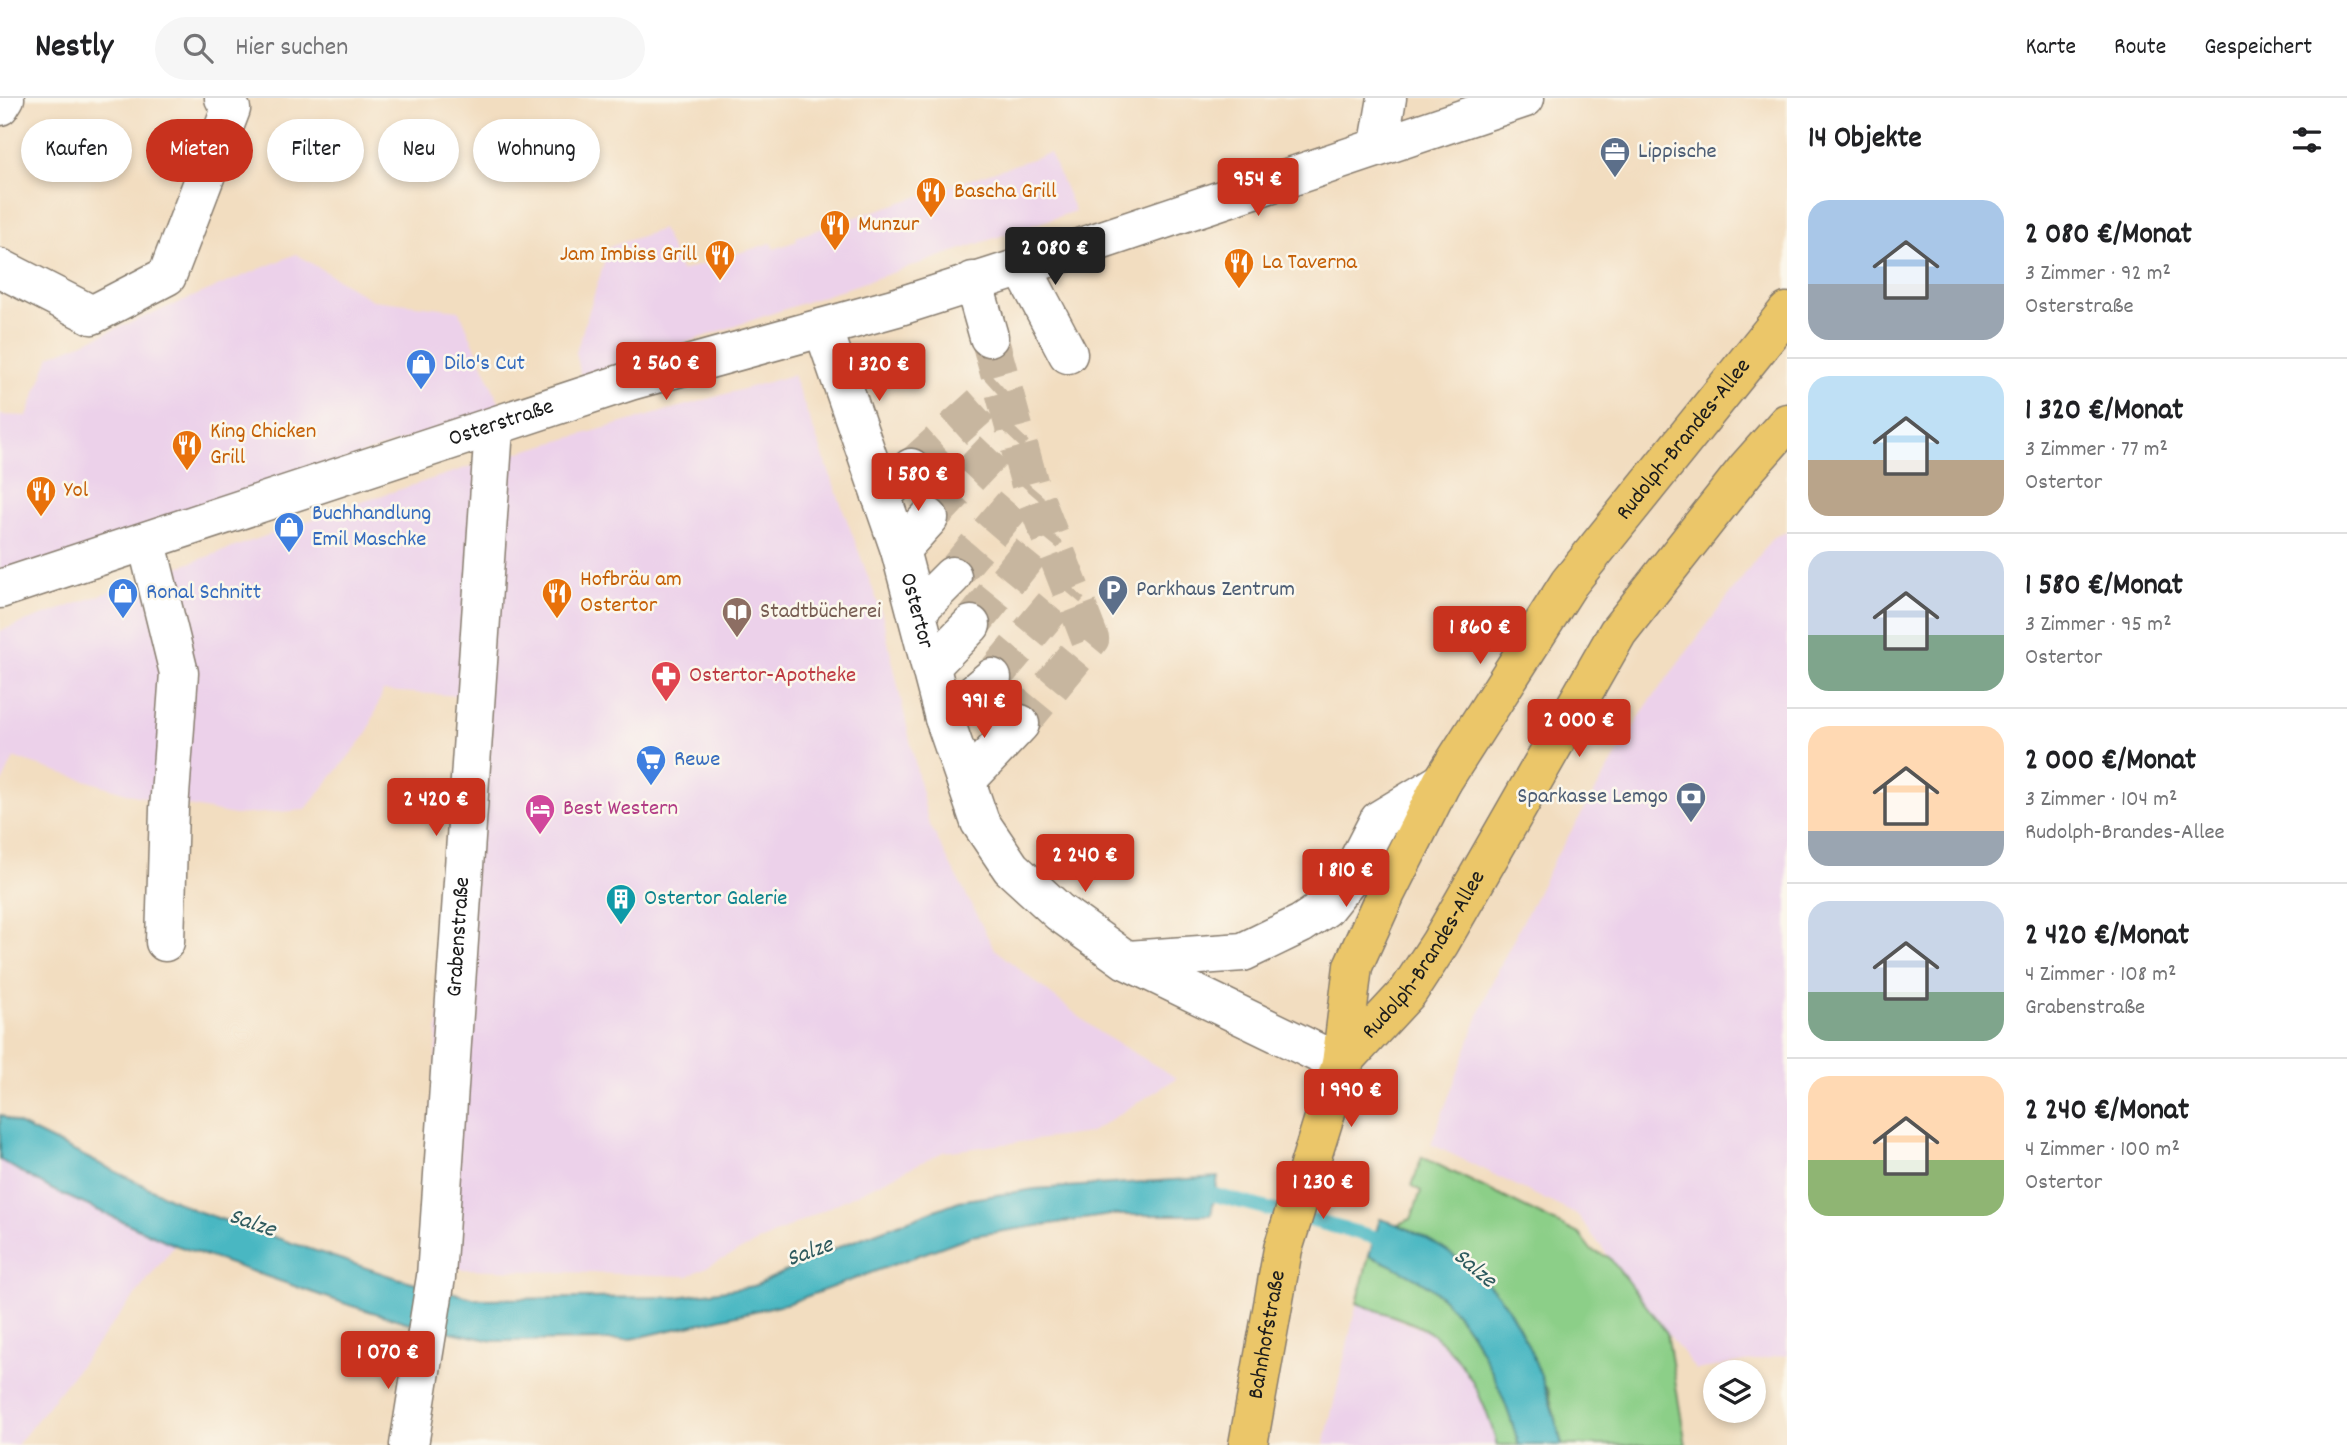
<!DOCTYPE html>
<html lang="de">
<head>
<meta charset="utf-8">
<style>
  body { margin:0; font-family:Dekko,sans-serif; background:#f6f6f6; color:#202124; height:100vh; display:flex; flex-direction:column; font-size:26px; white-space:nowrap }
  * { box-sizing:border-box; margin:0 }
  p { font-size:23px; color:#757577 }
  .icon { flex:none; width:38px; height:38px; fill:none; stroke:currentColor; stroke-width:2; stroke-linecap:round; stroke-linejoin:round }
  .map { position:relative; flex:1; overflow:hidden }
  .details { display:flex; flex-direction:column; background:#fff; width:560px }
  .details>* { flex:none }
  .banner { position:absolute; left:21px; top:21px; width:665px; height:63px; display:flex; gap:14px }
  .fabs { position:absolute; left:1703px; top:1262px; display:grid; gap:14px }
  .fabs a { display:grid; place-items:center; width:63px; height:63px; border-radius:50%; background:#fff; box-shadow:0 4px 10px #0003; font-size:35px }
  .price { position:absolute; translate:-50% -60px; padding:0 16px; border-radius:7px; background:#c8321e; color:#fff; font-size:23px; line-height:46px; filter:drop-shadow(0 2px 4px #0008) }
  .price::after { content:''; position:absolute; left:50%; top:42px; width:21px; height:16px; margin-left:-10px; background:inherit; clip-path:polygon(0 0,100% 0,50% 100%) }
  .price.on { background:#222; color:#fff }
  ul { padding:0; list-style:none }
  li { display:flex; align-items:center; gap:21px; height:175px; padding:0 21px }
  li+li { border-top:2px solid #e0e0e0 }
  li span { display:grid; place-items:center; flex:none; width:196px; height:140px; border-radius:21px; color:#555 }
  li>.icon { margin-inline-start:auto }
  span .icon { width:84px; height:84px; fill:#fffc; stroke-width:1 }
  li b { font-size:30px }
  h2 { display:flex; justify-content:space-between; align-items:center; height:84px; padding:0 21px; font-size:30px }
  .tag { padding:0 24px; border-radius:32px; background:#fff; box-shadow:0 4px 10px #0003; font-size:24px; line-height:63px }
  .tag.on { background:#c8321e; color:#fff }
  header { display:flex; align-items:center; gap:42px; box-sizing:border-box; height:98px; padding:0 35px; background:#fff; border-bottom:2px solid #e0e0e0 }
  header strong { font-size:33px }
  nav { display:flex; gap:38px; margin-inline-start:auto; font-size:24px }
  .search { width:490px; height:63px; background:#f6f6f6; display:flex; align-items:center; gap:18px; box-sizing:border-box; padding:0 24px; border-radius:38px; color:#757577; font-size:26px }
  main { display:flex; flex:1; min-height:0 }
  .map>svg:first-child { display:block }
  .built { fill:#ecd1ea }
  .green { fill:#8ccf88; stroke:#547652; stroke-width:2 }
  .water { fill:#48b7c2; stroke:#326a6f; stroke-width:2 }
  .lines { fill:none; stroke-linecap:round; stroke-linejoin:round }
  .stream { stroke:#48b7c2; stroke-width:14 }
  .minor-tunnel { stroke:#c7b69f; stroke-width:38; stroke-dasharray:38 19; stroke-linecap:butt }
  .minor-casing { stroke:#877c6e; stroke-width:41 }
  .major-casing { stroke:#877c6e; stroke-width:41 }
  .minor { stroke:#fff; stroke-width:38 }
  .major { stroke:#ebc669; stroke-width:38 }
  .labels { text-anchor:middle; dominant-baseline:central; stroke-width:5; stroke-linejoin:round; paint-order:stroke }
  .service-label { font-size:23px; fill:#4e5e75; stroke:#fbf7ec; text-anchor:start }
  .food-label { font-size:23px; fill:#c56008; stroke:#fbf7ec; text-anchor:start }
  .shop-label { font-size:23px; fill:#366cbe; stroke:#fbf7ec; text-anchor:start }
  .street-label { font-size:23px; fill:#1c1c1c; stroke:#fbf7ec }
  .education-label { font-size:23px; fill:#785e54; stroke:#fbf7ec; text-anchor:start }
  .health-label { font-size:23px; fill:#be3a42; stroke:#fbf7ec; text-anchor:start }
  .hotel-label { font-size:23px; fill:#b23c85; stroke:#fbf7ec; text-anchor:start }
  .culture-label { font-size:23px; fill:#0d838f; stroke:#fbf7ec; text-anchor:start }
  .water-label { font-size:24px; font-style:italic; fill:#2e5a5e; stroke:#fbf7ec }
</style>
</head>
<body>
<header>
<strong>Nestly</strong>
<div class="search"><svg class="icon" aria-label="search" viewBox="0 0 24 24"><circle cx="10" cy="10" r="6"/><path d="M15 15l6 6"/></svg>Hier suchen</div>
<nav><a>Karte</a><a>Route</a><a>Gespeichert</a></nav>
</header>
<main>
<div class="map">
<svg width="1787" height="1347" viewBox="0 0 1787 1347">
  <rect width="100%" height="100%" fill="#fbf7ec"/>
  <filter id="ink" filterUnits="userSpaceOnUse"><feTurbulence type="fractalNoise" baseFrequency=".0143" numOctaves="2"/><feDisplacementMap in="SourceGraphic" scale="14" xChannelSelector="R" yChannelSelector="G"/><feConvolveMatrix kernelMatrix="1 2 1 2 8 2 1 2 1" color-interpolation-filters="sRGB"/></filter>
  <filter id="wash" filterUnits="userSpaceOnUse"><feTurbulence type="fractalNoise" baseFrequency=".00686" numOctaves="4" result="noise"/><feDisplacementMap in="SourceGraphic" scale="28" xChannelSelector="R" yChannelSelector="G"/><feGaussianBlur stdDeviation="1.57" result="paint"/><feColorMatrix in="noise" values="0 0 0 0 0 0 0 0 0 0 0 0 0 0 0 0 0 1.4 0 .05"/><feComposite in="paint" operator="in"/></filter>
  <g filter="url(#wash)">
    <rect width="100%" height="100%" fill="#f2ddc0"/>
    <g class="built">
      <path d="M 1050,55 L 1075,113 L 581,280 L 576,254 L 609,149 L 662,131 L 681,173 L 771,145 L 774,151 L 797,143 L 796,139 Z"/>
      <path d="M 296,156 L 372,202 L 459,212 L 501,309 L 0,480 L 0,317 L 27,318 L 50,258 Z"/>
      <path d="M 793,277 L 882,516 L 928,723 L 994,851 L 1100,935 L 1177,980 L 1089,1035 L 943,1054 L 688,1178 L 462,1171 L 421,1141 L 464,598 L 383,593 L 367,636 L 305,712 L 234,717 L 133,697 L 14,660 L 0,689 L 0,533 L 355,406 L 481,365 Z"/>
      <path d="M 1787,434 L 1787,1257 L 1696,1272 L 1577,1117 L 1431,1046 L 1490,888 L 1554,762 L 1647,607 L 1773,439 Z"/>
      <path d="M 0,1062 L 53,1092 L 175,1147 L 17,1347 L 0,1347 Z"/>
      <path d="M 1357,1205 L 1431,1235 L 1466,1270 L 1492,1326 L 1497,1347 L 1324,1347 Z"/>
    </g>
    <g class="green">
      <path d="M 1422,1059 L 1579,1136 L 1592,1153 L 1609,1159 L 1667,1235 L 1686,1347 L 1562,1347 L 1548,1292 L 1429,1142 L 1398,1126 L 1411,1121 L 1421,1093 L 1412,1088 Z"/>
      <path d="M 1369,1157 C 1389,1167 1414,1176 1431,1190 C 1477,1227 1503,1293 1519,1347 L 1497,1347 C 1486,1305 1467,1263 1432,1236 C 1415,1223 1378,1214 1357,1205 Z"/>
    </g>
    <g class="water">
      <path d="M 0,1017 L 194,1112 L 393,1179 L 477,1201 L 678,1199 L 754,1188 L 843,1147 L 959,1103 L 1035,1091 L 1218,1079 L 1211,1117 L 1110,1117 L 971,1138 L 789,1205 L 627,1242 L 493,1243 L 409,1225 L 352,1208 L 175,1147 L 53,1092 L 0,1062 Z"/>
      <path d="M 1380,1121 C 1422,1132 1486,1174 1509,1212 C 1535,1254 1550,1300 1562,1347 L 1519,1347 C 1503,1293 1477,1227 1431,1190 C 1413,1176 1389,1167 1369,1157 Z"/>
    </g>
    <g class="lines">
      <path class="stream" d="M 1198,1098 L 1215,1097 L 1374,1139 L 1391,1147"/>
    </g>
  </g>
  <g filter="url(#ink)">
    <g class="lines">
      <g class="minor-tunnel">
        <path d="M 989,239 L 1030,387 L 1090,541 L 1020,626"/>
        <path d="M 911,370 L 1002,288"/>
        <path d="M 929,420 L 1015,330"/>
        <path d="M 952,478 L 1030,387"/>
        <path d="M 971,527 L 1048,432"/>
        <path d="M 992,580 L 1070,488"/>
      </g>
      <g class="minor-casing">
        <g id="minor">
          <path d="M 0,8 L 5,0"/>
          <path d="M 1379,46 L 1387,0"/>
          <path d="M 1022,169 L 1068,256"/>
          <path d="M 0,170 L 92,217 L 167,178 L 231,11 L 224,0"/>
          <path d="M 973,183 L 989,239"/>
          <path id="s1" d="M 823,230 L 900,452 L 944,620 L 980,724 L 1011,770 L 1059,814 L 1126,862 L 1341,966"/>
          <path d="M 881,398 L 911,370"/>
          <path d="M 147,445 L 179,575 L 169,711 L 165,844"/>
          <path d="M 900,452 L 929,420"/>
          <path id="s2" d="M 0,491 L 630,283 L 897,209 L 1022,169 L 1525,0"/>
          <path d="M 918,512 L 952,478"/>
          <path d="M 932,567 L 971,527"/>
          <path d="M 944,620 L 992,580"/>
          <path d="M 966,683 L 1020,626"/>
          <path d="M 1128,862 L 1243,854 L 1301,826 L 1325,810 L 1349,780 L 1379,722 L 1442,684"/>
          <path id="s3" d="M 409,1347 L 436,1179 L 494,330"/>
        </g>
      </g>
      <g class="major-casing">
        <g id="major">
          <path id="s4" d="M 1341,966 L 1408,894 L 1440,845 L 1618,534 L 1748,369 L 1787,325"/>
          <path id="s5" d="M 1248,1347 L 1283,1151 L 1341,966 L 1353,868 L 1386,795 L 1442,684 L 1569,485 L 1787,214"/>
        </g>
      </g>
      <use href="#minor" class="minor"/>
      <use href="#major" class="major"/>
    </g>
  </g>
  <defs>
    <g id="office-pin" transform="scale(1.575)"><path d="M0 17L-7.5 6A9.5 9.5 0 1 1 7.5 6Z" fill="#5c6f8a" stroke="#fbf7ec"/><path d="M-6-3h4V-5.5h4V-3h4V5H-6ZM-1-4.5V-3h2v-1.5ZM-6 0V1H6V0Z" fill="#fff"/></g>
    <g id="restaurant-pin" transform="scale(1.575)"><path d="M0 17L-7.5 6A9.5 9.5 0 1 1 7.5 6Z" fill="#e8710a" stroke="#fbf7ec"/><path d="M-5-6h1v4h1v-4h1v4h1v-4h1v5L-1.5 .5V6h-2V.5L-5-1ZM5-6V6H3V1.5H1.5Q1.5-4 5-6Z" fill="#fff"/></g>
    <g id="shop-pin" transform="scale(1.575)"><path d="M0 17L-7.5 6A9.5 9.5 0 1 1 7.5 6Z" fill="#3f7fe0" stroke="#fbf7ec"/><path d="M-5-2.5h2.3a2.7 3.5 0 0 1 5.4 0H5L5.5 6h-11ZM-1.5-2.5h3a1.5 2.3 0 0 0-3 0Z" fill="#fff"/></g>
    <g id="parking-pin" transform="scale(1.575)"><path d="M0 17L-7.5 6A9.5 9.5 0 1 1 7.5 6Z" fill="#5c6f8a" stroke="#fbf7ec"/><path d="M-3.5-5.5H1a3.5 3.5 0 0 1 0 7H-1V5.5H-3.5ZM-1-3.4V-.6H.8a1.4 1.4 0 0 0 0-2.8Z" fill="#fff"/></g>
    <g id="library-pin" transform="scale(1.575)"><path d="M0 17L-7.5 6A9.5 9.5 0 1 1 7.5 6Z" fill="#8d6e63" stroke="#fbf7ec"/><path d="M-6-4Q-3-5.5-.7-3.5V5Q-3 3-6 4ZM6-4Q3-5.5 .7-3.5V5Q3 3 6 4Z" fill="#fff"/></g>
    <g id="pharmacy-pin" transform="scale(1.575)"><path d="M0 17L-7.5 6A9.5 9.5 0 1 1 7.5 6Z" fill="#e0444e" stroke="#fbf7ec"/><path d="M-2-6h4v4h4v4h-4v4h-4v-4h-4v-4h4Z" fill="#fff"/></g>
    <g id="supermarket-pin" transform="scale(1.575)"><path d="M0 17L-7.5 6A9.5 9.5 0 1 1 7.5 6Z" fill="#3f7fe0" stroke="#fbf7ec"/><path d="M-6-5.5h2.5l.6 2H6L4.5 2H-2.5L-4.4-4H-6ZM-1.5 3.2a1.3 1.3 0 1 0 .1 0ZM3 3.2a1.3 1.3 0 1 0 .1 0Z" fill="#fff"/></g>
    <g id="bank-pin" transform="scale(1.575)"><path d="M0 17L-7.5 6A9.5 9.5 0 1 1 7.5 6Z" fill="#5c6f8a" stroke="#fbf7ec"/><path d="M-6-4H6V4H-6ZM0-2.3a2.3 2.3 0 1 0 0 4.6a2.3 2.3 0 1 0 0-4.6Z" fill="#fff"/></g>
    <g id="hotel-pin" transform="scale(1.575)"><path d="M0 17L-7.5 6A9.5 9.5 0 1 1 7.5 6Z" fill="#d1479c" stroke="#fbf7ec"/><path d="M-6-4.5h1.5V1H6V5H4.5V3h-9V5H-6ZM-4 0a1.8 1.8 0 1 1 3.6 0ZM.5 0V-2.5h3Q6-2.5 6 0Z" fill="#fff"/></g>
    <g id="building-pin" transform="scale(1.575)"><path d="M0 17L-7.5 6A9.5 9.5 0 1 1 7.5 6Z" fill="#0f9aa8" stroke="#fbf7ec"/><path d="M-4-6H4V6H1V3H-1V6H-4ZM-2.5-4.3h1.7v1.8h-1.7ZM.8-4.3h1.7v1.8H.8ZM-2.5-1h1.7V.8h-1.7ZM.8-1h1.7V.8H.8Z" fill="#fff"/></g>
  </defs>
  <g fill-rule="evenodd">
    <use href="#office-pin" x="1615" y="54"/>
    <use href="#restaurant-pin" x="931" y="94"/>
    <use href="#restaurant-pin" x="835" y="127"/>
    <use href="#restaurant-pin" x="720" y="157"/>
    <use href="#restaurant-pin" x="1239" y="165"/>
    <use href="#shop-pin" x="421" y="266"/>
    <use href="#restaurant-pin" x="187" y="347"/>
    <use href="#restaurant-pin" x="41" y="393"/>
    <use href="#shop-pin" x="289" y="429"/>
    <use href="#parking-pin" x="1113" y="492"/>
    <use href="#shop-pin" x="123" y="495"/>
    <use href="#restaurant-pin" x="557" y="495"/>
    <use href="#library-pin" x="737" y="514"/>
    <use href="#pharmacy-pin" x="666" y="578"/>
    <use href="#supermarket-pin" x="651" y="662"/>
    <use href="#bank-pin" x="1691" y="699"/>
    <use href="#hotel-pin" x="540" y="711"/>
    <use href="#building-pin" x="621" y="801"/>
  </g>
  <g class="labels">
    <g class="service-label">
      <text x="1638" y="54">Lippische</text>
      <text x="1136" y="492">Parkhaus Zentrum</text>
      <text x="1668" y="699" text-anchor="end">Sparkasse Lemgo</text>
    </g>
    <g class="food-label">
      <text x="954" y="94">Bascha Grill</text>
      <text x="858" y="127">Munzur</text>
      <text x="697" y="157" text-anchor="end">Jam Imbiss Grill</text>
      <text x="1262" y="165">La Taverna</text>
      <text x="210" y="334">King Chicken<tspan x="210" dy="26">Grill</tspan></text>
      <text x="64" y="393">Yol</text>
      <text x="580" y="482">Hofbräu am<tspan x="580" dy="26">Ostertor</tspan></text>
    </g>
    <g class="shop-label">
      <text x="444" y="266">Dilo's Cut</text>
      <text x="312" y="416">Buchhandlung<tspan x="312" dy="26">Emil Maschke</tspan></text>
      <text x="146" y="495">Ronal Schnitt</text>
      <text x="674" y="662">Rewe</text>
    </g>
    <g class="street-label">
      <text stroke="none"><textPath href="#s2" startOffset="528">Osterstraße</textPath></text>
      <text stroke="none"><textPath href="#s5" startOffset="1116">Rudolph-Brandes-Allee</textPath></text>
      <text stroke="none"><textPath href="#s1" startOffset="298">Ostertor</textPath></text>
      <text stroke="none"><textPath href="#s3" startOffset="511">Grabenstraße</textPath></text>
      <text stroke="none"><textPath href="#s4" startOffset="138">Rudolph-Brandes-Allee</textPath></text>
      <text stroke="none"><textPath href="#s5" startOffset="112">Bahnhofstraße</textPath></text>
    </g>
    <g class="education-label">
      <text x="760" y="514">Stadtbücherei</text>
    </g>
    <g class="health-label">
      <text x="689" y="578">Ostertor-Apotheke</text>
    </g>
    <g class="hotel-label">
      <text x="563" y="711">Best Western</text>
    </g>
    <g class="culture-label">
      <text x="644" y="801">Ostertor Galerie</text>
    </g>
    <g class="water-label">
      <text transform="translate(252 1126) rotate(19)">Salze</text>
      <text transform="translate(810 1155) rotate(-20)">Salze</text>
      <text transform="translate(1474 1171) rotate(40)">Salze</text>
    </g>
  </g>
</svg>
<div class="fabs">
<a><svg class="icon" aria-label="layers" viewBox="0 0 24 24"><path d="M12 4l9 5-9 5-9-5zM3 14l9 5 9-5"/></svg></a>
</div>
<b class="price" style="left:1258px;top:120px">954 €</b>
<b class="price on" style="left:1055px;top:189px">2 080 €</b>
<b class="price" style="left:666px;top:304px">2 560 €</b>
<b class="price" style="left:879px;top:305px">1 320 €</b>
<b class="price" style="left:918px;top:415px">1 580 €</b>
<b class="price" style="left:1480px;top:568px">1 860 €</b>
<b class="price" style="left:984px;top:642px">991 €</b>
<b class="price" style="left:1579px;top:661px">2 000 €</b>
<b class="price" style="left:436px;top:740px">2 420 €</b>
<b class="price" style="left:1085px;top:796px">2 240 €</b>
<b class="price" style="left:1346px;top:811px">1 810 €</b>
<b class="price" style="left:1351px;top:1031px">1 990 €</b>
<b class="price" style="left:1323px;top:1123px">1 230 €</b>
<b class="price" style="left:388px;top:1293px">1 070 €</b>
<div class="banner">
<a class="tag">Kaufen</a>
<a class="tag on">Mieten</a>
<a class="tag">Filter</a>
<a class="tag">Neu</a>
<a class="tag">Wohnung</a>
</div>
</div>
<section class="details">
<h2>14 Objekte<svg class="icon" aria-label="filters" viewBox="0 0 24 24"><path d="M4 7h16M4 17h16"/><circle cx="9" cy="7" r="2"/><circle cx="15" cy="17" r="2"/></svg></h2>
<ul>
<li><span style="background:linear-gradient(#a9c7e8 60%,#9aa5b1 0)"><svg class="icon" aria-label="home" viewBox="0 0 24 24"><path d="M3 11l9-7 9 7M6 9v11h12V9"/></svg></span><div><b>2 080 €/Monat</b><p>3 Zimmer · 92 m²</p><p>Osterstraße</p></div></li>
<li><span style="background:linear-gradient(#bfe0f5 60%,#b9a48a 0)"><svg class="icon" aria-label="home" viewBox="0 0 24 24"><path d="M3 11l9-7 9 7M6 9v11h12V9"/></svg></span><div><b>1 320 €/Monat</b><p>3 Zimmer · 77 m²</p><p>Ostertor</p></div></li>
<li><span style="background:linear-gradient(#c9d6e8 60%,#7fa58c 0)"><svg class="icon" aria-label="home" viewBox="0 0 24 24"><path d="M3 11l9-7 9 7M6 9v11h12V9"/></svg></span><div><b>1 580 €/Monat</b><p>3 Zimmer · 95 m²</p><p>Ostertor</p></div></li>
<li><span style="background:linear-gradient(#ffd9b3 75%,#9aa5b1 0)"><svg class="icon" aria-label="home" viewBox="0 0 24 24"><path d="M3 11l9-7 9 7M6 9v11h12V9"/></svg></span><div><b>2 000 €/Monat</b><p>3 Zimmer · 104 m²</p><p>Rudolph-Brandes-Allee</p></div></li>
<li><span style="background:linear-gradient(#c9d6e8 65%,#7fa58c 0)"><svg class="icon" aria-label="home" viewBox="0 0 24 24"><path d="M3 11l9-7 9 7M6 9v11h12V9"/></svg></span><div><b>2 420 €/Monat</b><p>4 Zimmer · 108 m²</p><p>Grabenstraße</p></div></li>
<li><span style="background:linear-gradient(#ffd9b3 60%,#8fb573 0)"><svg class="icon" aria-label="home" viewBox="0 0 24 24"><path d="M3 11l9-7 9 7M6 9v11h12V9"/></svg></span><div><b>2 240 €/Monat</b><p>4 Zimmer · 100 m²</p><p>Ostertor</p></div></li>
</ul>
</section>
</main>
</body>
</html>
